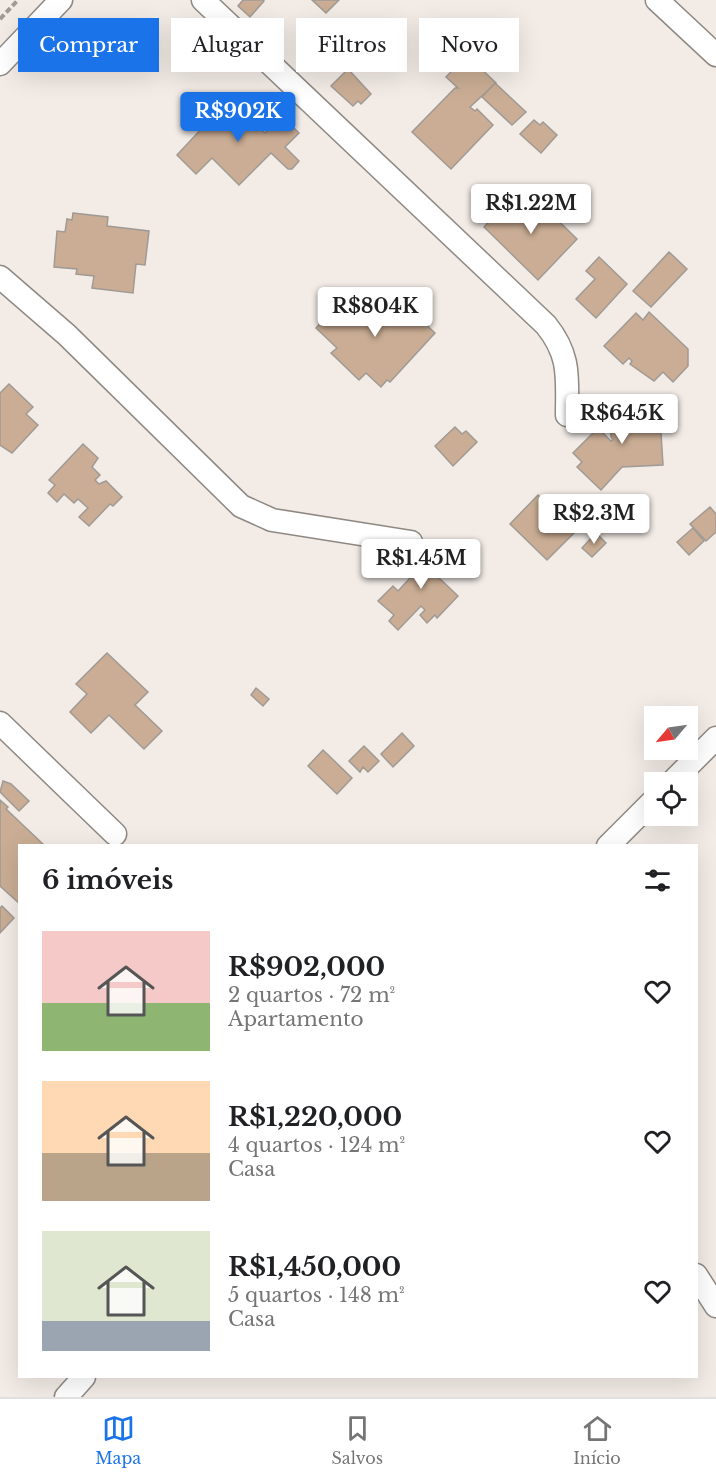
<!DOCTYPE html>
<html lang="pt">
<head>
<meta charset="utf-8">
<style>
  body { margin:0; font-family:"Libre Baskerville",serif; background:#f6f6f6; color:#202124; height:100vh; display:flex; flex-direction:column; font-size:22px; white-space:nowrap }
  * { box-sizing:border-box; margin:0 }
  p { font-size:20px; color:#757577 }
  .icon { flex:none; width:33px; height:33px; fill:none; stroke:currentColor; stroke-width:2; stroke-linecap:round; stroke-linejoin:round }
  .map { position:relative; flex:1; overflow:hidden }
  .drawer { position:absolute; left:18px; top:844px; width:680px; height:534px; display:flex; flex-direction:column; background:#fff; border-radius:0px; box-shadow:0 6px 24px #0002 }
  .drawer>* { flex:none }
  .banner { position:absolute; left:18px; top:18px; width:681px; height:54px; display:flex; gap:12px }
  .needle { width:39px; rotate:241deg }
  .controls { position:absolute; left:644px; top:706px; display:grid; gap:12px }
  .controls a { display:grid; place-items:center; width:54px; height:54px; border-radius:0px; background:#fff; box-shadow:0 6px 24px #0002; font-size:30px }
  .price { position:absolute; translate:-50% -51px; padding:0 14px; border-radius:6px; background:#fff; color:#222; font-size:20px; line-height:39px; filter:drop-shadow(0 2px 3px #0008) }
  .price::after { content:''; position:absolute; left:50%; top:36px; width:18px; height:14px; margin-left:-9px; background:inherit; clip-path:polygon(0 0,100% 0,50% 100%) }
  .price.active { background:#1a73e8; color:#fff }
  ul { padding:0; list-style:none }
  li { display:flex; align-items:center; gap:18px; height:150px; padding:0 24px }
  li span { display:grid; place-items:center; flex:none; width:168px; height:120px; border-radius:0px; color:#555 }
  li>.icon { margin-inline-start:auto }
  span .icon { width:72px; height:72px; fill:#fffc; stroke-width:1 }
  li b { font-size:26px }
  h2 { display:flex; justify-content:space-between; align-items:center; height:72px; padding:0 24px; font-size:26px }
  .pill { padding:0 21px; border-radius:0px; background:#fff; box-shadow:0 6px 24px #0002; font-size:21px; line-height:54px }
  .pill.active { background:#1a73e8; color:#fff }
  .tabs { display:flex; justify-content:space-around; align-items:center; height:84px; border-top:2px solid #e0e0e0; background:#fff; font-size:16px; color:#757577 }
  .tabs a { display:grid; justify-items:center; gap:3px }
  .tabs .active { color:#1a73e8 }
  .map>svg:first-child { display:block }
  .building { fill:#caad94; stroke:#a09a95; stroke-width:1.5 }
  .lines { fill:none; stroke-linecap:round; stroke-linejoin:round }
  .minor-casing { stroke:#8f8984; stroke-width:25 }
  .path { stroke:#a09a97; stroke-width:4; stroke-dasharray:6 3; stroke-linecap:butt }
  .minor { stroke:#fff; stroke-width:22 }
</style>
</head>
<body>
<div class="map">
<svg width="716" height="1397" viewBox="0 0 716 1397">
  <rect width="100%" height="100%" fill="#f2ebe6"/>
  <g class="building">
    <path d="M 243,0 L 263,0 L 264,1 L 250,17 L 238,6 Z"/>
    <path d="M 312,0 L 339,0 L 326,13 Z"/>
    <path d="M 449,40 L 464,55 L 454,66 L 439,51 Z"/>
    <path d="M 467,55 L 496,83 L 470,107 L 475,111 L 477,109 L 493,125 L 451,169 L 412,132 L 455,88 L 458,88 L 446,77 Z"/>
    <path d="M 348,69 L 371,94 L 361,104 L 358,101 L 353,106 L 331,86 Z"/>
    <path d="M 495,83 L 526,112 L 512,125 L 482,97 Z"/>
    <path d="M 233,95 L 254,115 L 247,122 L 256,131 L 259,128 L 265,133 L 282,116 L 299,133 L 285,147 L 299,161 L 292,169 L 288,169 L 271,153 L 239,185 L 212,158 L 196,174 L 177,155 Z"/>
    <path d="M 534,120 L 540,125 L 543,122 L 557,135 L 541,153 L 520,134 Z"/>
    <path d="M 532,195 L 577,239 L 538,280 L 484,227 L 514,196 L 523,205 Z"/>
    <path d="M 73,213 L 108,217 L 107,226 L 149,231 L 145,265 L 136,264 L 133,293 L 92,288 L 94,276 L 76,274 L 77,269 L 54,267 L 57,231 L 65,232 L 67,219 L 72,220 Z"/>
    <path d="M 669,252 L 687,269 L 651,307 L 633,291 Z"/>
    <path d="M 599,257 L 627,284 L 596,318 L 576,299 L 595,279 L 586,271 Z"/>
    <path d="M 391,292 L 435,333 L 390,382 L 387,380 L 381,387 L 366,373 L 359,380 L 331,353 L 337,348 L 316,328 L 344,297 L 366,317 Z"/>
    <path d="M 649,312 L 688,349 L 688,366 L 673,382 L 663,372 L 654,381 L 630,364 L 632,361 L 629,358 L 623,364 L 604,346 L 636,313 L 643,320 Z"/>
    <path d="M 9,384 L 33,407 L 26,414 L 38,425 L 12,453 L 0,445 L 0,393 Z"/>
    <path d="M 643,400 L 645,418 L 660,417 L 663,465 L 622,467 L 601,490 L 577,467 L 582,462 L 573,453 L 598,428 L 611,441 L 613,440 L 611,437 L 610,420 L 622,419 L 621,402 Z"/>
    <path d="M 455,427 L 462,434 L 466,431 L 477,442 L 453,466 L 435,446 Z"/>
    <path d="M 83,444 L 98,458 L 92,467 L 100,475 L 95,480 L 99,484 L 106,481 L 122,497 L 113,506 L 110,504 L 89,526 L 79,517 L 88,508 L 78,499 L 74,503 L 64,494 L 57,502 L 48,493 L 55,485 L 49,480 Z"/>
    <path d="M 538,495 L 575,532 L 547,560 L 510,524 Z"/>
    <path d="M 710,507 L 716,514 L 716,532 L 706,541 L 690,524 Z"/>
    <path d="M 693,528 L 704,541 L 689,555 L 677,542 Z"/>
    <path d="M 596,533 L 606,543 L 592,557 L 582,548 Z"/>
    <path d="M 430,544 L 451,564 L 438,577 L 458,596 L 437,618 L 435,615 L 427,623 L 420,615 L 425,610 L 421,606 L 398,630 L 389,621 L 394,615 L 378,601 L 393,586 L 398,591 L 410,578 L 403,571 Z"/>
    <path d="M 107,653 L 148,692 L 135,705 L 162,731 L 144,749 L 109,715 L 91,733 L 70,712 L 87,694 L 76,684 Z"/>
    <path d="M 256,688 L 269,699 L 263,706 L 251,695 Z"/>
    <path d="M 402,733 L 414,746 L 393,767 L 381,754 Z"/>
    <path d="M 364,746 L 379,761 L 368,772 L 363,767 L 360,772 L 349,761 Z"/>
    <path d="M 323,750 L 352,778 L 337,794 L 308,766 Z"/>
    <path d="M 3,781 L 11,784 L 29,801 L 19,811 L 0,792 Z"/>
    <path d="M 0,800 L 8,807 L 6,809 L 45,846 L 20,846 L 20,904 L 0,886 Z"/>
    <path d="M 2,906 L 14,918 L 0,933 L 0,908 Z"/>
  </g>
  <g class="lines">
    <g class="minor-casing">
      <g id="minor">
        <path d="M 203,0 L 546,325 C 571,356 567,378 567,415"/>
        <path d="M 657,0 L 716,55"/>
        <path d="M 0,64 L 61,0"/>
        <path d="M 0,277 L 67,335 L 241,506 L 272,520 L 411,542"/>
        <path d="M 0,723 L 115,834"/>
        <path d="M 671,783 L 716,738"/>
        <path d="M 608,846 L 654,800"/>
        <path d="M 696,1275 L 716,1306"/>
        <path d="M 66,1397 L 84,1377"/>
      </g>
    </g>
    <path class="path" d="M 0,19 L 18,0"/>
    <use href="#minor" class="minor"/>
  </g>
</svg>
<div class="controls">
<a><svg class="needle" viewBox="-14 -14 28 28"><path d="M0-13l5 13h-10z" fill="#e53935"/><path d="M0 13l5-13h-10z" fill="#757577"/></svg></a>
<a><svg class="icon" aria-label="locate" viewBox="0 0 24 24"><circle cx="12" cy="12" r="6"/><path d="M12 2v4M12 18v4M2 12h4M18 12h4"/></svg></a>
</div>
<b class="price active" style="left:238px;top:143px">R$902K</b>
<b class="price" style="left:531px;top:235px">R$1.22M</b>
<b class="price" style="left:375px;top:338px">R$804K</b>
<b class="price" style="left:622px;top:445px">R$645K</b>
<b class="price" style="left:594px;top:545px">R$2.3M</b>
<b class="price" style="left:421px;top:590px">R$1.45M</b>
<div class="banner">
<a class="pill active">Comprar</a>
<a class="pill">Alugar</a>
<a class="pill">Filtros</a>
<a class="pill">Novo</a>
</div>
<section class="drawer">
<h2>6 imóveis<svg class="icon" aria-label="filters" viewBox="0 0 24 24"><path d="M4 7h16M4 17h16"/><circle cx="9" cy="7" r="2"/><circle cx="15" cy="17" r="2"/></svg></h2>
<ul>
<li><span style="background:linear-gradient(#f6c9c9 60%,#8fb573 0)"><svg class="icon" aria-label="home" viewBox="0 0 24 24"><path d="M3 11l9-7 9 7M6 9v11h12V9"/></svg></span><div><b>R$902,000</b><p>2 quartos · 72 m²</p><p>Apartamento</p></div><svg class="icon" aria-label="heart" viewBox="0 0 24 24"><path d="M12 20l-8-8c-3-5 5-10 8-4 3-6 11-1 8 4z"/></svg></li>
<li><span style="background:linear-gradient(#ffd9b3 60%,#b9a48a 0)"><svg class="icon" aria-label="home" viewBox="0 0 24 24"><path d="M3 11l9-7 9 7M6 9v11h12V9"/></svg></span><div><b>R$1,220,000</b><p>4 quartos · 124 m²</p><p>Casa</p></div><svg class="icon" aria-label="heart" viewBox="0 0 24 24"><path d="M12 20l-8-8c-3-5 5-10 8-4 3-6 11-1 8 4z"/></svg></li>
<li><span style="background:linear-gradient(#dfe7d0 75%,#9aa5b1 0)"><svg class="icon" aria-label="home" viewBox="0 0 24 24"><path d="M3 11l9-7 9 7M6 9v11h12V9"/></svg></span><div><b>R$1,450,000</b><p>5 quartos · 148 m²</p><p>Casa</p></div><svg class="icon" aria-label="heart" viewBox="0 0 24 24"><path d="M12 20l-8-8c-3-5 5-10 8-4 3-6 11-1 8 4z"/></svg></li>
</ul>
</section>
</div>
<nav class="tabs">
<a class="active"><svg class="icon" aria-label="map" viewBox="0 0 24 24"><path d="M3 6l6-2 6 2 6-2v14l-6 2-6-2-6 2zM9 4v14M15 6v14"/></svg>Mapa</a>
<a><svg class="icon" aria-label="saved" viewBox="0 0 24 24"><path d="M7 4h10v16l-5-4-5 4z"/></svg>Salvos</a>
<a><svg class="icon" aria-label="home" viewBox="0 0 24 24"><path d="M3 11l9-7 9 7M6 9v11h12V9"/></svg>Início</a>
</nav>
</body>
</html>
